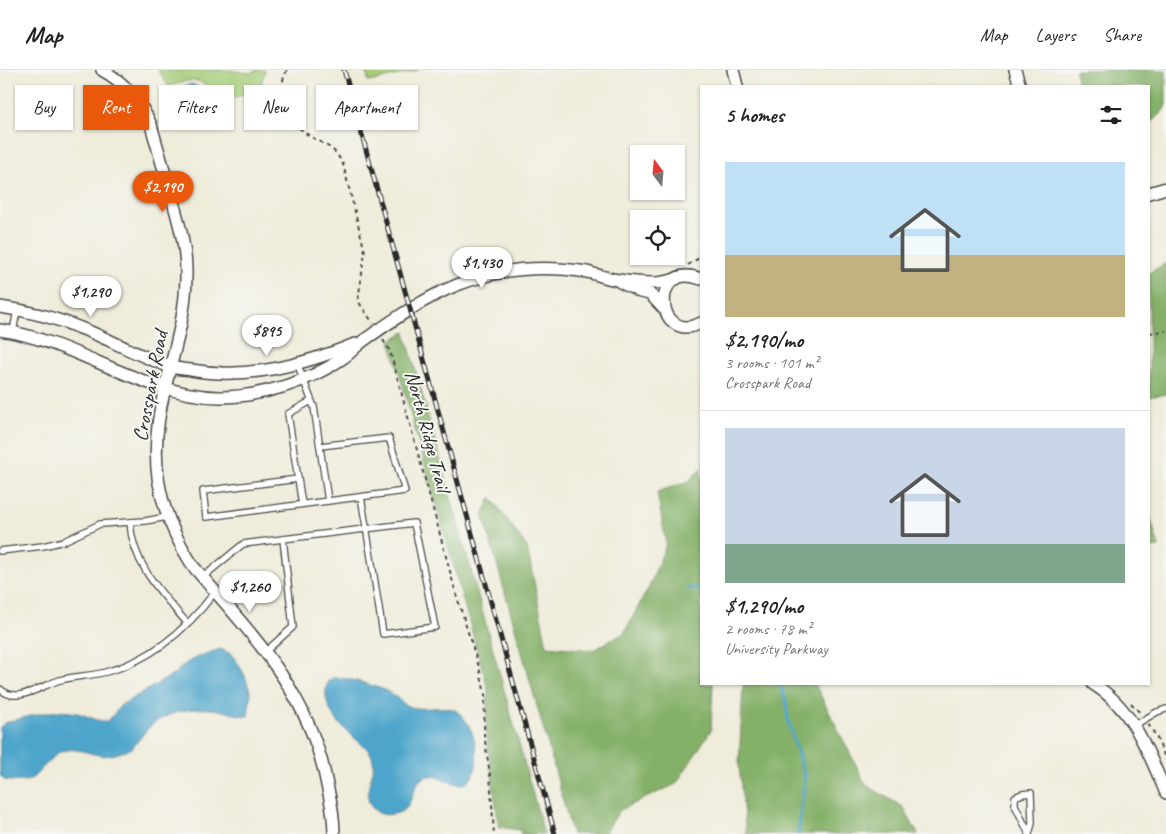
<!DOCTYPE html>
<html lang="en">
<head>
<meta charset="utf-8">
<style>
  body { margin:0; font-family:Caveat,sans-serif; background:#f6f6f6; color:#222; height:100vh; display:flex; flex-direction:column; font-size:19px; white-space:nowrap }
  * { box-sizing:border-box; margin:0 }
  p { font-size:16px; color:#767676 }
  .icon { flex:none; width:28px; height:28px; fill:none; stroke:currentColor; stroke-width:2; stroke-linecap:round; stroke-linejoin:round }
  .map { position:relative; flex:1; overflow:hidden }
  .panel { position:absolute; left:700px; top:15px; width:450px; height:600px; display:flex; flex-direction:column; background:#fff; border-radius:0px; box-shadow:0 1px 4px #0004 }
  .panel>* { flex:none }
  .banner { position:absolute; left:15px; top:15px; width:475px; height:45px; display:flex; gap:10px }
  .needle { width:32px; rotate:344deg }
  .buttons { position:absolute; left:630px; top:75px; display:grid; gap:10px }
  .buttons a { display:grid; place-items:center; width:55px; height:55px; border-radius:0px; background:#fff; box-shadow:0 1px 4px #0004; font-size:25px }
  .price { position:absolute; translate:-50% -42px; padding:0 11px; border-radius:18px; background:#fff; color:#222; font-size:16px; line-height:32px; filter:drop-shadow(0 1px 2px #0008) }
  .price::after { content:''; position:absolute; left:50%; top:30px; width:15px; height:11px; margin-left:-8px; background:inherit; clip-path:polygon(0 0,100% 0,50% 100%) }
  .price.active { background:#ea580c; color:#fff }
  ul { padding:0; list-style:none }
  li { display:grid; align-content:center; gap:10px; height:265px; padding:0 25px }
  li+li { border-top:1px solid #e0e0e0 }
  li span { display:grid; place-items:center; height:155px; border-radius:0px; color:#555 }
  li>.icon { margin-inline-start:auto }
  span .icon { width:90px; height:90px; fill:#fffc; stroke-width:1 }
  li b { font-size:21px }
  h2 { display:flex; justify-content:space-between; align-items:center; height:60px; padding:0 25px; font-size:21px }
  .chip { padding:0 18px; border-radius:0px; background:#fff; box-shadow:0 1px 4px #0004; font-size:18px; line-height:45px }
  .chip.active { background:#ea580c; color:#fff }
  header { display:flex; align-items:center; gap:30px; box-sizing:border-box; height:70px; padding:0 25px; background:#fff; border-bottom:1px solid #e0e0e0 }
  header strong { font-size:24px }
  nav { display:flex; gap:28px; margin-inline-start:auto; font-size:18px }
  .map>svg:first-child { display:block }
  .green { fill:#a5cc77; stroke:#687c51 }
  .forest { fill:#84b068; stroke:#586e4a }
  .water { fill:#4ea5cb; stroke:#3c687b }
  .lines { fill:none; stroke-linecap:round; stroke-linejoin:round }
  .stream { stroke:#4ea5cb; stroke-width:3 }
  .service-casing { stroke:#484845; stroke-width:8 }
  .minor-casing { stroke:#484845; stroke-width:14 }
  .path { stroke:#484845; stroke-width:2; stroke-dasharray:4 4; stroke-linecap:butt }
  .service { stroke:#fff; stroke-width:5.5 }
  .minor { stroke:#fff; stroke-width:11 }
  .rail-casing { stroke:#2b2b2b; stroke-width:5 }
  .rail { stroke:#f6f6f2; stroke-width:3; stroke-dasharray:9; stroke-linecap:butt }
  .labels { text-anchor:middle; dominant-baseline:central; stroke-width:4; stroke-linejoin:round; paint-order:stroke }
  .street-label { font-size:21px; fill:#2b2b2b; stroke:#f6f6f2 }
</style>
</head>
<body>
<header>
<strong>Map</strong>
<nav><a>Map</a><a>Layers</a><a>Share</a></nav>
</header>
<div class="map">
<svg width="1166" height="764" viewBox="0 0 1166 764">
  <rect width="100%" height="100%" fill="#f6f6f2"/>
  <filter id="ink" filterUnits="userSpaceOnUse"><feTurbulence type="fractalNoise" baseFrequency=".02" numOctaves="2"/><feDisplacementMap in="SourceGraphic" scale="10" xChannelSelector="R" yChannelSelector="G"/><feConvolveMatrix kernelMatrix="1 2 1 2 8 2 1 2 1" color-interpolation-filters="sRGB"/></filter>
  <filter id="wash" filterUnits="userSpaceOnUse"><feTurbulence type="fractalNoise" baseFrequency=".0096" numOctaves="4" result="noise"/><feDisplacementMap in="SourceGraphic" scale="20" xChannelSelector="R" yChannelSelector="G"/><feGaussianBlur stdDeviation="1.12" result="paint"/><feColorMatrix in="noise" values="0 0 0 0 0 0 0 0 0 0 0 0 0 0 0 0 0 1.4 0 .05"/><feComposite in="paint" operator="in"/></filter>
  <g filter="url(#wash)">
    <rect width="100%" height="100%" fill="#efecda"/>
    <g class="green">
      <path d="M 158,0 L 229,0 L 250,3 L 256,0 L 265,0 L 260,19 L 214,34 C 207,4 193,9 168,16 Z"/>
      <path d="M 365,0 L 419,0 L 369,12 Z"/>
    </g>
    <g class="forest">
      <path d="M 1075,0 L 1166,0 L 1166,38 L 1149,54 L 1149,16 L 1078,16 Z"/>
      <path d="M 1166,193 L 1166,324 L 1149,327 L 1149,203 Z"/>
      <path d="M 405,262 L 544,764 L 521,764 L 520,760 L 499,757 L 486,662 L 488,619 L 390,271 Z"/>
      <path d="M 701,398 L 701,614 L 713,614 L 711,660 L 676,714 L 620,740 L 604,764 L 572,764 L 552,689 L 483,445 L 491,427 L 527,477 L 547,576 L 593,580 L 624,563 L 650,515 L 666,474 L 657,422 L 689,411 Z"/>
      <path d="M 1149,443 L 1159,477 L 1149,478 Z"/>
      <path d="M 743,614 L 815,614 L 866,715 L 903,737 L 918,764 L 746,764 L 739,696 Z"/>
    </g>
    <g class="water">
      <path d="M 192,14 L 204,20 L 209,28 L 206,31 L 190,35 L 181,30 L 181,18 Z"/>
      <path d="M 221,579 L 231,584 L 238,593 L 245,606 L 251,624 L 248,646 C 238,646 229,642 218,640 C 196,636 171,641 153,654 C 145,660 140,669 133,677 C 128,681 118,683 112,685 C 94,689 79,674 60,682 C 57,683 54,686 52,689 C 31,706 37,715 4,710 L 0,705 L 0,657 L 5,653 C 26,647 49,639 71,642 C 84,643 95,652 108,651 L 121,635 L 176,603 C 186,589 205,584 221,579 Z"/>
      <path d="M 335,607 C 348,608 382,617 392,624 C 399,629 403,635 411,637 C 424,641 439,635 452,639 C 474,646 485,695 469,711 C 458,722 436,699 423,708 C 410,715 416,741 393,744 C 388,745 384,745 379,743 C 350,727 390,696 364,676 C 345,660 318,639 328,611 Z"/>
    </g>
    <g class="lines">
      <g class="stream">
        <path d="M 687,519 L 701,517"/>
        <path d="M 780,614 L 786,631 L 788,651 L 805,708 L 798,764"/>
      </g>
    </g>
  </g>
  <g filter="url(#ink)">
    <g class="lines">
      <g class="service-casing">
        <g id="service">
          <path d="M 13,262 L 17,240"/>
          <path d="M 297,293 L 314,337 L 328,431 L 206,447 L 203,421 L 298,409 L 288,344 L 311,331"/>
          <path d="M 320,376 L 389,368 L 405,421 L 328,431"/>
          <path d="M 298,409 L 302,434"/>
          <path d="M 130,452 C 132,494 162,524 188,554"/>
          <path d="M 0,481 L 43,476 L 64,471 L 100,454 L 145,451 L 167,447"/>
          <path d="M 203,507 L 243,474 L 283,469"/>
          <path d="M 265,582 L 293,557 L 283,469 L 414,453 L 435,557 L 383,564 C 376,519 369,473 361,427"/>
          <path d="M 0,619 C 17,635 42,615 60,610 C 75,606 91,606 106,602 C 152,590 187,559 215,522"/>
          <path d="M 1135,655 L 1157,642 L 1166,639"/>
          <path d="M 1029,764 L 1032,753 L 1031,723 L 1022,724 L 1015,727 L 1015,735 L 1029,764"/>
        </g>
      </g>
      <g class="minor-casing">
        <g id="minor">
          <path d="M 102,0 C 124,12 141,32 151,55 C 158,79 165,103 172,128 C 179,153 187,180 186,206 C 186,245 174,281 165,318 C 148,385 155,437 193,496 C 252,565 310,622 327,715 C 331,731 334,747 334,764"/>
          <path d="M 733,0 L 737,16"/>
          <path d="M 1015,0 L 1020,16"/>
          <path d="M 1149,123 L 1166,118"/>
          <path d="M 701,209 C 649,189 655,276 701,253"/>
          <path d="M 620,212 L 640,222 L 650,224 L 664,239"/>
          <path d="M 0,237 C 30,241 60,249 88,261 C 115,272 141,287 169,296 C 176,299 184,299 191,300 C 247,310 303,295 355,274"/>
          <path d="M 0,260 C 77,271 140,325 219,327 C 261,327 309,312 343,288 C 351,283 356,276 363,271 C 393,250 424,228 457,215 C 499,198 542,195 587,202 C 595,204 604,207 612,209 C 625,211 641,213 654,213 C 661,213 669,211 676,209"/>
          <path d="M 1093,614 C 1133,638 1148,682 1166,723"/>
        </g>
      </g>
      <g class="path">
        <path d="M 287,0 C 275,24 284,45 304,62 C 313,69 325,73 334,81 C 337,84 340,89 343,94 L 365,182 L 358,231 L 373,253"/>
        <path d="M 688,195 L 699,188 L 701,191"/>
        <path d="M 1149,263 L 1166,261"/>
        <path d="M 383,270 L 390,281 L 457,527 L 479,597 L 485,624 L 484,664 L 490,705 L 494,764"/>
        <path d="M 1131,633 L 1141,644"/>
        <path d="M 1148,654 L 1156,666 L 1166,690"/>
      </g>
      <use href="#service" class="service"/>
      <use href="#minor" class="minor"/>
      <g class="rail-casing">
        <path id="rail" d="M 344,0 L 555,764"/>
      </g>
      <use href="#rail" class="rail"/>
    </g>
  </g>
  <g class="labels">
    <g class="street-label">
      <text transform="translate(150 316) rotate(-79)">Crosspark Road</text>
      <text transform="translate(428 361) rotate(75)">North Ridge Trail</text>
    </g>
  </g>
</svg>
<div class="buttons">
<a><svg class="needle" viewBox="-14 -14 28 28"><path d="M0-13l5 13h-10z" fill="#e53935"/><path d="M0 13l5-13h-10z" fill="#767676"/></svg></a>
<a><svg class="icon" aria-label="locate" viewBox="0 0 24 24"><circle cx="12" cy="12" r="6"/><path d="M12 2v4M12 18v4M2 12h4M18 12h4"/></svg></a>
</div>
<b class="price active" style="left:163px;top:143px">$2,190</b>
<b class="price" style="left:482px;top:219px">$1,430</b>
<b class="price" style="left:91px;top:248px">$1,290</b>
<b class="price" style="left:267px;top:287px">$895</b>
<b class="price" style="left:250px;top:543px">$1,260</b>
<div class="banner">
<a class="chip">Buy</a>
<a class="chip active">Rent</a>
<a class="chip">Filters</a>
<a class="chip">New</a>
<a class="chip">Apartment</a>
</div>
<section class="panel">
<h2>5 homes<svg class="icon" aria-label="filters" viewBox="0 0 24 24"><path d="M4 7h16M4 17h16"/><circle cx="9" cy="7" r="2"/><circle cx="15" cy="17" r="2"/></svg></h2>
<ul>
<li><span style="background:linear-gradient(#bfe0f5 60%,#c2b280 0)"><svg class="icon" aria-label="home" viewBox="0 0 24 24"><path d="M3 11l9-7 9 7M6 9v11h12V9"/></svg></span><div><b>$2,190/mo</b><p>3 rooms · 101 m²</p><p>Crosspark Road</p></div></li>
<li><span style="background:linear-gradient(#c9d6e8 75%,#7fa58c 0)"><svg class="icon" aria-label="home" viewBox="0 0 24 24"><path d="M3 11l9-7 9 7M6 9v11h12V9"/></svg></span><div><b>$1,290/mo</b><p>2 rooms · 78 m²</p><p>University Parkway</p></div></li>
</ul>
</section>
</div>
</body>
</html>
